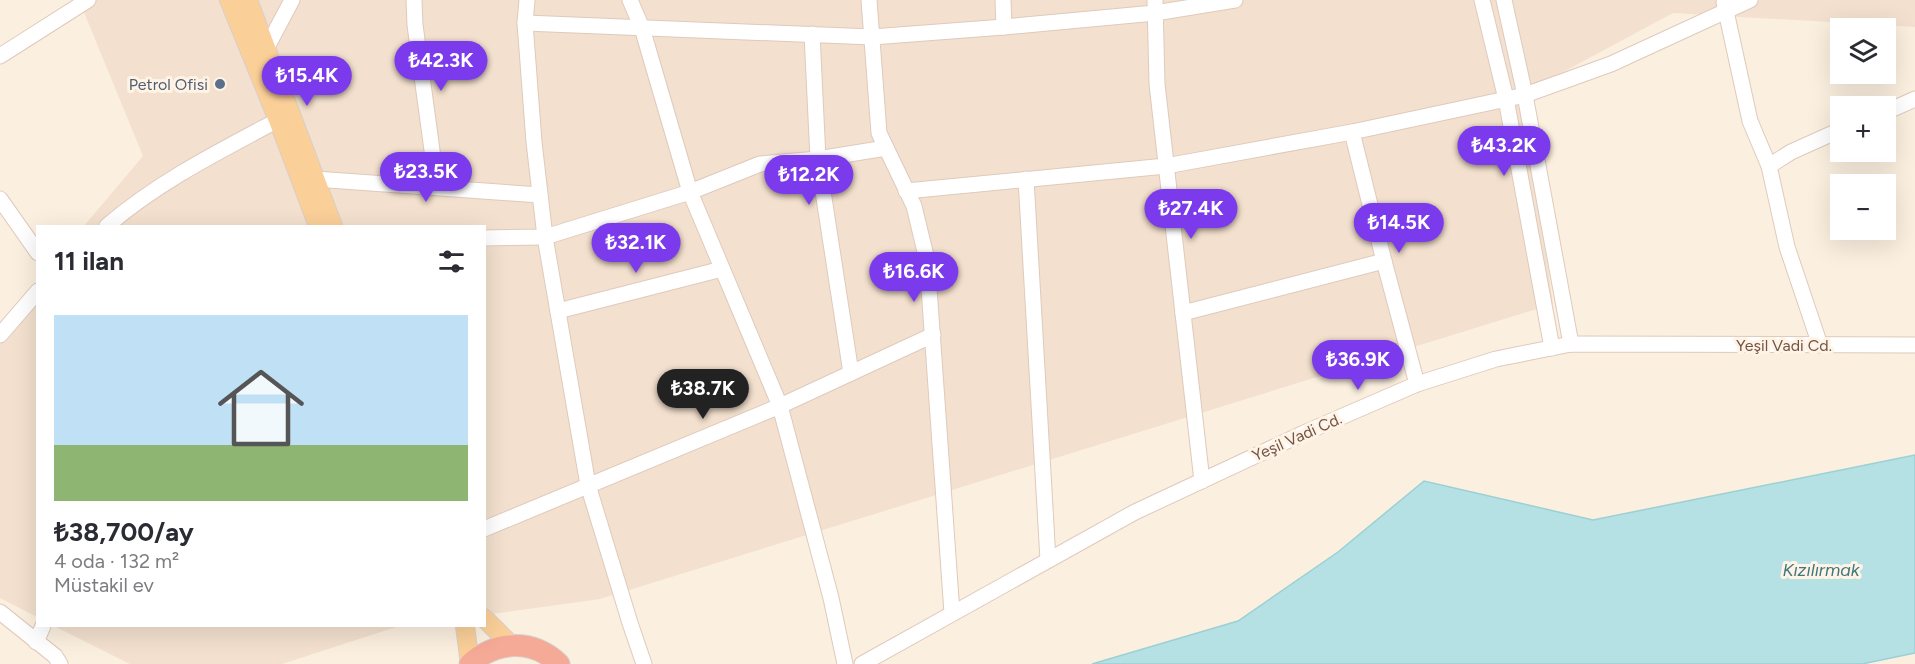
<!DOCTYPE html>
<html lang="tr">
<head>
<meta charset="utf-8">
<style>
  body { margin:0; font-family:Figtree,sans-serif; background:#f2f2f3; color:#2b2b33; height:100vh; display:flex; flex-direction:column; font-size:22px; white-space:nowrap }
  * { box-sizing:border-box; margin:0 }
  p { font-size:20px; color:#7c7c81 }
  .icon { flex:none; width:33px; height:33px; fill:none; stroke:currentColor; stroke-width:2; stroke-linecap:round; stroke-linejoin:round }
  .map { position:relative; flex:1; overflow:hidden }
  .panel { position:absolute; left:36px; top:225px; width:450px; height:402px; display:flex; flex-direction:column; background:#fff; border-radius:0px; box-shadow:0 6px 24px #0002 }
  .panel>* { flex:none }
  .fabs { position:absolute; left:1830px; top:18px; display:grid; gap:12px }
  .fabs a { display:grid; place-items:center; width:66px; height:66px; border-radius:0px; background:#fff; box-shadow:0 6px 24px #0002; font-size:30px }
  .price { position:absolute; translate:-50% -51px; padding:0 14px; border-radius:21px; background:#7c3aed; color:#fff; font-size:20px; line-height:39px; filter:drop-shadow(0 2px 3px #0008) }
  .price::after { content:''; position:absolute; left:50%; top:36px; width:18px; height:14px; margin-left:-9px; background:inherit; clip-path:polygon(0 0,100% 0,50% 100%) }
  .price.selected { background:#222; color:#fff }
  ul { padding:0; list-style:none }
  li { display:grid; align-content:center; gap:12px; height:318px; padding:0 18px }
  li+li { border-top:2px solid #e1e1e2 }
  li span { display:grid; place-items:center; height:186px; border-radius:0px; color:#555 }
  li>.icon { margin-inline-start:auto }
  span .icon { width:108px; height:108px; fill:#fffc; stroke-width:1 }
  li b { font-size:26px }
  h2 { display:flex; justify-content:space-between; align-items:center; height:72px; padding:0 18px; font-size:26px }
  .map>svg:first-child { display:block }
  .residential { fill:#f3e0ce }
  .water { fill:#b5e0e4; stroke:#9bd0d5; stroke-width:1.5 }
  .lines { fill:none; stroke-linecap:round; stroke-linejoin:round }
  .minor-casing { stroke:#dfcabc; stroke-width:17 }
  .major-casing { stroke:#d7cfcc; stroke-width:20 }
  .highway-casing { stroke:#d7cfcc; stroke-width:23 }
  .minor { stroke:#fff; stroke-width:15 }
  .major { stroke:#facf98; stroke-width:18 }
  .highway { stroke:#f5a997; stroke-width:21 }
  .service-dot { fill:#5c6f8a; stroke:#fff3e5; stroke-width:2 }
  .labels { text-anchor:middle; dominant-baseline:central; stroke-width:6; stroke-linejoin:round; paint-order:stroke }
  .service-label { font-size:16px; fill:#4e5e75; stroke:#fff3e5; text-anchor:end }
  .street-label { font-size:16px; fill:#715448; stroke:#fff3e5 }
  .water-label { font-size:18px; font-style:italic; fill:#3f777e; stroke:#fff3e5 }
</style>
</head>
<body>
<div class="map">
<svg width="1915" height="664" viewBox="0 0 1915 664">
  <rect width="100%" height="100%" fill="#fbefdf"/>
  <g class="residential">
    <path d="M 79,0 L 1915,0 L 1915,27 L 1673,13 L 1524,93 L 1553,304 L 600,599 L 485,615 L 484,226 L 84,226 L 143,156 Z"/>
    <path d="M 37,282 L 37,617 L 0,598 L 0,327 Z"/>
    <path d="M 54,626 L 409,626 L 396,627 L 282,664 L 130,664 Z"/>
  </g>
  <path class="water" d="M 1915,455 L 1915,653 L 1862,664 L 1092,664 L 1238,621 L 1338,552 L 1424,481 L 1593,520 Z"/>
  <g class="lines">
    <g class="minor-casing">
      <g id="minor">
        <path d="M 414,0 L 415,25 L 437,187"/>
        <path d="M 527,0 L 525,23 L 534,142 L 545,237 L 588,485 L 630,623 L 644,664"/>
        <path d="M 630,0 L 642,28 L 690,192 L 780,406 L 831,598 L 845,664"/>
        <path d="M 869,0 L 879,133 L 914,206 L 927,260 L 952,613"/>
        <path d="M 1003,0 L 1004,27"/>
        <path d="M 1155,0 L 1157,84 L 1202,481"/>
        <path d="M 1482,0 L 1506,99 L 1552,348"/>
        <path d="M 1504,0 L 1525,95 L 1571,344"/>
        <path d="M 1724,2 L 1750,121 L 1769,166 L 1787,247 L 1820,345"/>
        <path d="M 525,23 L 872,37 L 1004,27 L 1155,13 L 1235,0"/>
        <path d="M 812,34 L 818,159 L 851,373"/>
        <path d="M 266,49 L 292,0"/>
        <path d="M 0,56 L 88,0"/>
        <path d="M 1886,112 L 1915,99"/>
        <path d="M 1352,132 L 1384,261 L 1417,384"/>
        <path d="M 1769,166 L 1791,152 L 1840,130"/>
        <path d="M 315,179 L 540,195"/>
        <path d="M 1026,179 L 1048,560"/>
        <path d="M 906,191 L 1166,166 L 1352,132 L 1525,95 L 1611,64 L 1750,0"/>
        <path d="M 0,199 L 38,253"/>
        <path d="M 107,226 C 158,182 218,152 278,120"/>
        <path d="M 484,238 L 545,237 L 690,192 L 760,164 L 818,159 L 886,148"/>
        <path d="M 558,311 L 722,269"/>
        <path d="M 1183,313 L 1384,261"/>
        <path d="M 0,335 L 38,291"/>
        <path d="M 484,529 L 780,406 L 933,335"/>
        <path d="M 0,612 L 55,656 L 60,664"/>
        <path d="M 36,642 L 43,626"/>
        <path d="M 862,664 L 1135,512 L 1304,433 L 1417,384 L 1496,359 L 1571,344 L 1915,345"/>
      </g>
    </g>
    <g class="major-casing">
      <g id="major">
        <path d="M 229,0 L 278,120 L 318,226"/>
        <path d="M 248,0 L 333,226"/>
        <path d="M 484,618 L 511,645"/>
        <path d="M 465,626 L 470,664"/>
      </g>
    </g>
    <g class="highway-casing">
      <path id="highway" d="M 470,664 C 497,640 533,639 559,664"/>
    </g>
    <use href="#minor" class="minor"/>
    <use href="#major" class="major"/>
    <use href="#highway" class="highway"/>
  </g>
  <circle class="service-dot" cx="220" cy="84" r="6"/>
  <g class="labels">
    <g class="service-label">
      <text x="208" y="84">Petrol Ofisi</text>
    </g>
    <g class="street-label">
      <text x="1784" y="345">Yeşil Vadi Cd.</text>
      <text transform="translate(1297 437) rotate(-24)">Yeşil Vadi Cd.</text>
    </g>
    <g class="water-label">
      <text x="1821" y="570">Kızılırmak</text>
    </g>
  </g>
</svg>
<div class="fabs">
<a><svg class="icon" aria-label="layers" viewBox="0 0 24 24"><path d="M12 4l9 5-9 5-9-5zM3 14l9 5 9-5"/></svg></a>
<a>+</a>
<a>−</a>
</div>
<b class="price" style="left:441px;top:92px">₺42.3K</b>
<b class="price" style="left:307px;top:107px">₺15.4K</b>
<b class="price" style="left:1504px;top:177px">₺43.2K</b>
<b class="price" style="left:426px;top:203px">₺23.5K</b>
<b class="price" style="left:809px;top:206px">₺12.2K</b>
<b class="price" style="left:1191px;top:240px">₺27.4K</b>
<b class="price" style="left:1399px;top:254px">₺14.5K</b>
<b class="price" style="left:636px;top:274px">₺32.1K</b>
<b class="price" style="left:914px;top:303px">₺16.6K</b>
<b class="price" style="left:1358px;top:391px">₺36.9K</b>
<b class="price selected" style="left:703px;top:420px">₺38.7K</b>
<section class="panel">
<h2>11 ilan<svg class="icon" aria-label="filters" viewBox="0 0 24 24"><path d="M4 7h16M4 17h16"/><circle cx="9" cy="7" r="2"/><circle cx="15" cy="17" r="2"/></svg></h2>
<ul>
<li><span style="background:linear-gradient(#bfe0f5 70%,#8fb573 0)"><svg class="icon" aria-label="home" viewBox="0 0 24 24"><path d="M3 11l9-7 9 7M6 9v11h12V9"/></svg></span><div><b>₺38,700/ay</b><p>4 oda · 132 m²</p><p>Müstakil ev</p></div></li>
</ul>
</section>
</div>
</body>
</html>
